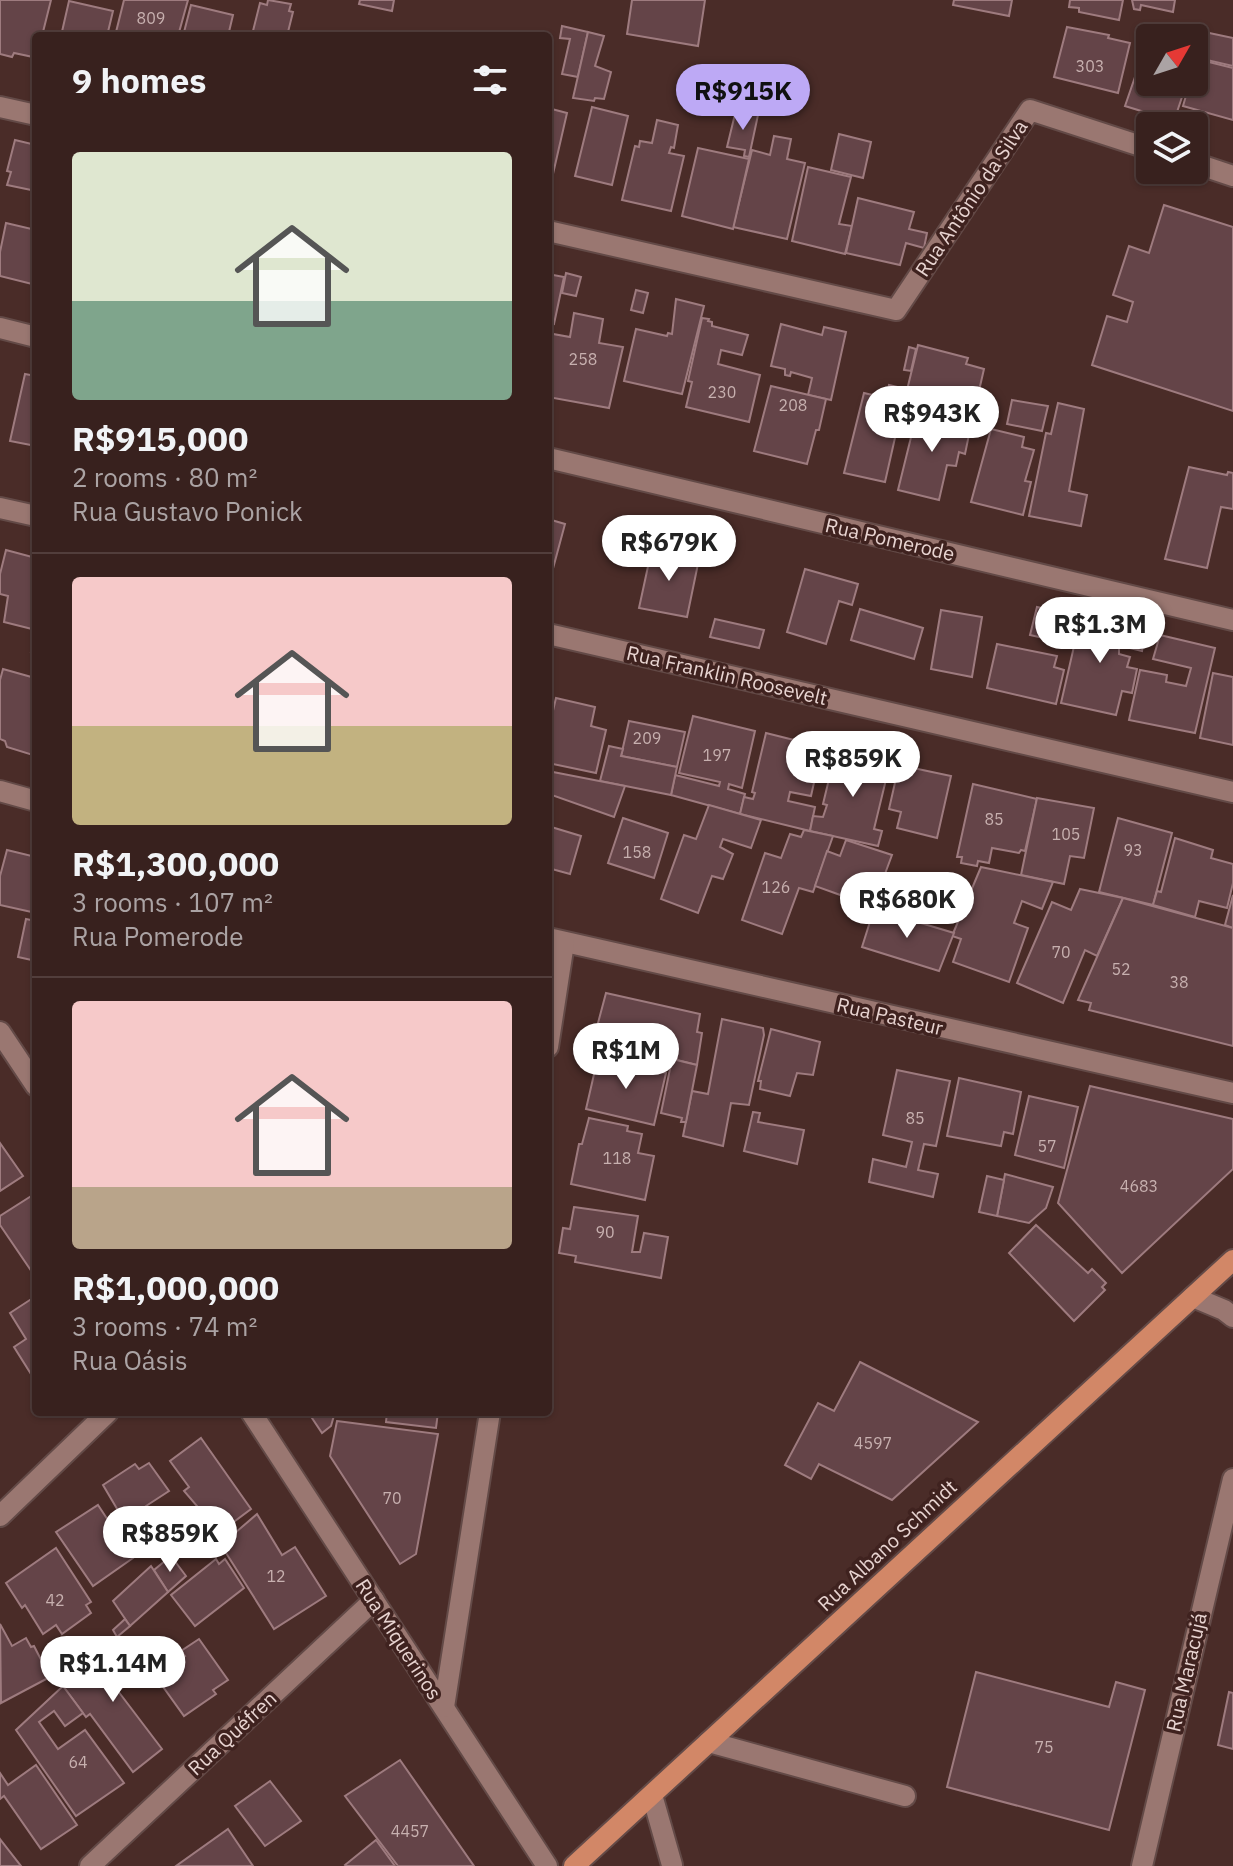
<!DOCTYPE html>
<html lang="en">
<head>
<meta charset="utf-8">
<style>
  body { margin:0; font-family:"IBM Plex Sans",sans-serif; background:#432e2b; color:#f1f3f6; height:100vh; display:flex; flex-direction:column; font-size:30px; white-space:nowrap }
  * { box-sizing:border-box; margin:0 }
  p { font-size:26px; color:#aba3a4 }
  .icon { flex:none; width:44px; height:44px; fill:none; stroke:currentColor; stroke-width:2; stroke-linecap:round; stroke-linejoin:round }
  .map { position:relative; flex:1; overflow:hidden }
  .sheet { position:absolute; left:32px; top:32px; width:520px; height:1384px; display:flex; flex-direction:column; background:#38211e; border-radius:8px; box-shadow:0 2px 6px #0004,0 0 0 2px #523e3c }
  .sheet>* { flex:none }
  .needle { width:52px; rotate:51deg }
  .controls { position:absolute; left:1136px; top:24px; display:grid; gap:16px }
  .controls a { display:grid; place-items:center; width:72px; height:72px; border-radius:8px; background:#38211e; box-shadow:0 2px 6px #0004,0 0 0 2px #523e3c; font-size:40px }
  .price { position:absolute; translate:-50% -68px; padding:0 18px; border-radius:28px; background:#fff; color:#222; font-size:26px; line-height:52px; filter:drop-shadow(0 2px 4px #0008) }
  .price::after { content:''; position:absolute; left:50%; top:48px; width:24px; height:18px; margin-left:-12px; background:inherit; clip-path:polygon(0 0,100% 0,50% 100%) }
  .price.current { background:#bda9f5; color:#111 }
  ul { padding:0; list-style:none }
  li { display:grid; align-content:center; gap:16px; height:424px; padding:0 40px }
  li+li { border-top:2px solid #523e3c }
  li span { display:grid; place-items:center; height:248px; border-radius:8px; color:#555 }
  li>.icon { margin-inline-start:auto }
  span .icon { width:144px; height:144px; fill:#fffc; stroke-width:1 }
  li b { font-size:34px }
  h2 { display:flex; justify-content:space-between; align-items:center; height:96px; padding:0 40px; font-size:34px }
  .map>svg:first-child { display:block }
  .building { fill:#644448; stroke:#9e7b7f; stroke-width:2 }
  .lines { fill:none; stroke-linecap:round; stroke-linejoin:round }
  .minor-casing { stroke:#634a47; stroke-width:24 }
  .major-casing { stroke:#634a47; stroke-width:24 }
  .minor { stroke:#9a7771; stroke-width:20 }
  .major { stroke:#d28767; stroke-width:20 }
  .labels { text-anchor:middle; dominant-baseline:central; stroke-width:7; stroke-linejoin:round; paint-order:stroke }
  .number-label { font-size:16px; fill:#c7b0af }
  .street-label { font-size:20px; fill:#e8d4d1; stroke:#3f221f }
</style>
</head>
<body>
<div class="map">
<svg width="1233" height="1866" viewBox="0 0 1233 1866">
  <rect width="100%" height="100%" fill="#4a2c28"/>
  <g class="building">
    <path d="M 0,0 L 51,0 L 42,36 L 36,36 L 33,57 L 14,53 L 12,57 L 0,54 Z"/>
    <path d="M 124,0 L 188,0 L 178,36 L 132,36 L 116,32 Z"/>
    <path d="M 268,0 L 291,4 L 289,11 L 293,12 L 287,36 L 253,31 L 260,3 L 267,5 Z"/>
    <path d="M 360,0 L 394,0 L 392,11 L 359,4 Z"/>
    <path d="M 632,0 L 705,0 L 698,46 L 627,34 Z"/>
    <path d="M 954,0 L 1012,0 L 1009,16 L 953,5 Z"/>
    <path d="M 1070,0 L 1123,0 L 1119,20 L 1079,12 L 1079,8 L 1069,7 Z"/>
    <path d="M 1132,0 L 1175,0 L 1173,12 L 1141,5 L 1140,10 L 1134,9 Z"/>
    <path d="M 69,1 L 113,11 L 107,36 L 61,36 Z"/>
    <path d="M 191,5 L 233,15 L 228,36 L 183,36 Z"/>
    <path d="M 562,26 L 588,32 L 578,77 L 562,74 L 570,39 L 560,38 Z"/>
    <path d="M 1067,27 L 1109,35 L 1108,38 L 1130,43 L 1118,93 L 1054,77 Z"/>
    <path d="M 1181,27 L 1233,38 L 1233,66 L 1194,57 L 1194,38 L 1179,38 Z"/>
    <path d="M 588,32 L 604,36 L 595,66 L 611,72 L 604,99 L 595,98 L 594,101 L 573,98 Z"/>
    <path d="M 1142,49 L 1150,51 L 1150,82 L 1187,82 L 1176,115 L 1166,112 L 1164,118 L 1125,106 L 1135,77 L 1138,78 L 1141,70 L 1141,64 L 1139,63 Z"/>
    <path d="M 1197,59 L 1233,68 L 1233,120 L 1183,106 L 1190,82 L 1194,82 Z"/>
    <path d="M 592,107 L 628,116 L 612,185 L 575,176 Z"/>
    <path d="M 548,108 L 567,113 L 550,187 L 548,186 Z"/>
    <path d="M 736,110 L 758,115 L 749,157 L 744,156 L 745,150 L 727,147 Z"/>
    <path d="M 657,120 L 678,125 L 674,148 L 671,147 L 669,153 L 684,156 L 671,211 L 622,200 L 635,146 L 639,147 L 640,141 L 652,143 Z"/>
    <path d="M 839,134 L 871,142 L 863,178 L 831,170 Z"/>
    <path d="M 774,136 L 791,139 L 787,159 L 805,163 L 787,239 L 733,227 L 752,150 L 770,155 Z"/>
    <path d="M 15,140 L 36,145 L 36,191 L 7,185 L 11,172 L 7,171 Z"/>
    <path d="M 698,148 L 749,159 L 733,229 L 682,216 Z"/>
    <path d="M 808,167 L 851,177 L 839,224 L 852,226 L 845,254 L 792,241 Z"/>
    <path d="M 858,198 L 914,212 L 909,229 L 927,233 L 924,248 L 906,243 L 900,265 L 846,253 Z"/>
    <path d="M 1164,205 L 1233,227 L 1233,411 L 1092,365 L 1107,316 L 1127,322 L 1133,302 L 1113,295 L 1129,246 L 1149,253 Z"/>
    <path d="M 6,223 L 36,230 L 36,285 L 0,276 L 0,252 Z"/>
    <path d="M 566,273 L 581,277 L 576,296 L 562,293 Z"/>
    <path d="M 548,274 L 564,277 L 554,324 L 548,322 Z"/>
    <path d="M 636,290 L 648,293 L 643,313 L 631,310 Z"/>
    <path d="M 676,299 L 704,306 L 682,394 L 624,381 L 636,329 L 667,336 L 668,333 L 672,334 Z"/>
    <path d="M 574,313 L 603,319 L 599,343 L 623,347 L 609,408 L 548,397 L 548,357 L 553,334 L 570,337 Z"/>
    <path d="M 702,318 L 709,319 L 708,321 L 712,322 L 712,326 L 748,335 L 742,355 L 721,350 L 718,364 L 760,375 L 749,422 L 686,407 L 692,382 L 688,381 Z"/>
    <path d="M 781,324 L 822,335 L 824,327 L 846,332 L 831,400 L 808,395 L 812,378 L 791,372 L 790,376 L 785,375 L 785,369 L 771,366 Z"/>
    <path d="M 918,345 L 968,358 L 966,364 L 984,369 L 978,395 L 959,391 L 957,401 L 907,390 Z"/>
    <path d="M 909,347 L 916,349 L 911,371 L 904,370 Z"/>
    <path d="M 25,374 L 36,376 L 36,446 L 10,441 Z"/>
    <path d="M 889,385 L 906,389 L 885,482 L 844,473 L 864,393 L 881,397 L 880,403 L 885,404 Z"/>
    <path d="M 771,386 L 826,399 L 819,430 L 816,430 L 807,464 L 754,451 Z"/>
    <path d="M 1012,400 L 1048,406 L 1042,431 L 1007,424 Z"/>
    <path d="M 1058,403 L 1084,409 L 1069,491 L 1087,495 L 1081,526 L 1029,516 L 1046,433 L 1051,434 Z"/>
    <path d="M 917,413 L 971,425 L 965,454 L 959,452 L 956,466 L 947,465 L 939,500 L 898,490 Z"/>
    <path d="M 991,429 L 1024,437 L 1022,447 L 1034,450 L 1025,481 L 1031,482 L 1023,515 L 971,502 Z"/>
    <path d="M 1189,467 L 1227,475 L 1228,472 L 1233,473 L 1233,509 L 1221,507 L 1207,568 L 1165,559 Z"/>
    <path d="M 548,519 L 565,524 L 551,576 L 548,575 Z"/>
    <path d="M 652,548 L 699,559 L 687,617 L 639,608 Z"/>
    <path d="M 6,550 L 36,558 L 36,653 L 31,652 L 36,630 L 4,622 L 8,596 L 0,594 L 0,574 Z"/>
    <path d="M 805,569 L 858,584 L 852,605 L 839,601 L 826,644 L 787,632 Z"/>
    <path d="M 1037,607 L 1075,615 L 1070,644 L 1030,635 Z"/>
    <path d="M 860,609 L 923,628 L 914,659 L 851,640 Z"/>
    <path d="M 941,610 L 982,617 L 972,677 L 931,669 Z"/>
    <path d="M 1075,615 L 1146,631 L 1142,651 L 1097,640 L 1096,643 L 1119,648 L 1119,654 L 1130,657 L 1127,667 L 1137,669 L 1132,693 L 1122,691 L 1116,715 L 1061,703 L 1075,642 L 1070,641 Z"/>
    <path d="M 715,619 L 764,630 L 759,648 L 710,637 Z"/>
    <path d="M 1160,635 L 1215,648 L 1195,733 L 1129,720 L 1140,670 L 1167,675 L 1166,682 L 1186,686 L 1191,668 L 1153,659 Z"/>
    <path d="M 997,644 L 1057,656 L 1054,667 L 1064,670 L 1056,704 L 987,688 Z"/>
    <path d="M 3,669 L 35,678 L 36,675 L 36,756 L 7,747 L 5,741 L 0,739 L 0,680 Z"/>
    <path d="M 1213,673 L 1233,677 L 1233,745 L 1200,738 Z"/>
    <path d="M 556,698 L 595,707 L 591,726 L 606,730 L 596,773 L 548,763 L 548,732 Z"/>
    <path d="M 693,716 L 755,731 L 742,788 L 729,784 L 728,789 L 745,794 L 740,814 L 671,795 L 675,775 L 719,786 L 720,782 L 679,773 Z"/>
    <path d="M 629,721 L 685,732 L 677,767 L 621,756 Z"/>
    <path d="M 766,733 L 822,747 L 811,796 L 790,792 L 788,801 L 815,807 L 810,831 L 740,814 L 744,797 L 753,799 L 755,793 L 752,792 Z"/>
    <path d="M 609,746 L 623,749 L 621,756 L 677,767 L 671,795 L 600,781 Z"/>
    <path d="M 836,750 L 890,763 L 874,829 L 882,831 L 878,846 L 810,831 L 813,816 L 823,817 L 827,805 L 823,804 Z"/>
    <path d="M 899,765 L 951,776 L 937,838 L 897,828 L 901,812 L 889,809 Z"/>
    <path d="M 553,772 L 625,786 L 614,817 L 552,795 L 551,800 L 548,799 Z"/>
    <path d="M 973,784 L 1037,799 L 1025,851 L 1021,850 L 1019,853 L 992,848 L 989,863 L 978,861 L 977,866 L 961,863 L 962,857 L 957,857 Z"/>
    <path d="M 1037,798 L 1094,808 L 1084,858 L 1070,856 L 1064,884 L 1021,875 Z"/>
    <path d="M 709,805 L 761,820 L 751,848 L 723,839 L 720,847 L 733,854 L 723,879 L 712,876 L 698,913 L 661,899 L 684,835 L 696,839 Z"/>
    <path d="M 623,818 L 668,833 L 654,878 L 608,863 Z"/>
    <path d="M 1118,818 L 1172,833 L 1153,905 L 1099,892 Z"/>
    <path d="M 548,826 L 581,836 L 570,874 L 548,868 Z"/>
    <path d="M 804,830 L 833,836 L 813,892 L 799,888 L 782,934 L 742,920 L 765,853 L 781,858 L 790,834 L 801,837 Z"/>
    <path d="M 1175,838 L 1213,850 L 1211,858 L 1233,864 L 1233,883 L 1227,908 L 1199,901 L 1195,917 L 1153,905 L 1157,891 L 1161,892 Z"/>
    <path d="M 846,840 L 892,855 L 873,906 L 860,901 L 858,907 L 842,901 L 843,896 L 815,886 L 827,851 L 840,856 Z"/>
    <path d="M 7,850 L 36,857 L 36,913 L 0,905 L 0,876 Z"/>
    <path d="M 981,867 L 1053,882 L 1042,909 L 1022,901 L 1014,923 L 1028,928 L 1009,982 L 953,962 L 961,939 L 952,936 Z"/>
    <path d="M 1080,889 L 1123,898 L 1097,956 L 1085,950 L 1063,1003 L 1017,983 L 1052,902 L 1071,910 Z"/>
    <path d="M 1233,895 L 1233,928 L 1225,925 Z"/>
    <path d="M 1123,898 L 1233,928 L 1233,1046 L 1089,1010 L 1091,1003 L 1078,1000 Z"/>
    <path d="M 874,909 L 954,933 L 939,971 L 862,947 Z"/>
    <path d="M 26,919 L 36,921 L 36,961 L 18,957 Z"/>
    <path d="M 606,993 L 700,1014 L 697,1032 L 702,1033 L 697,1065 L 677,1060 L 677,1056 L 594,1038 Z"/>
    <path d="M 722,1019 L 763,1028 L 764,1035 L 749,1105 L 731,1103 L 723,1146 L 683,1136 L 692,1091 L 708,1094 Z"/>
    <path d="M 771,1029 L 820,1042 L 813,1075 L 797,1073 L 790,1096 L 760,1089 L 761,1081 L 758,1081 Z"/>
    <path d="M 598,1057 L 666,1073 L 654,1125 L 586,1109 Z"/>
    <path d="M 672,1059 L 697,1065 L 686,1122 L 681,1122 L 682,1118 L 661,1113 Z"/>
    <path d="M 897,1070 L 950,1081 L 936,1146 L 924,1144 L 918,1170 L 938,1174 L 933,1197 L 869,1182 L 873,1159 L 906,1167 L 912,1142 L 883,1135 Z"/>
    <path d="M 959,1078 L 1021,1092 L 1013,1134 L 1004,1132 L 1001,1146 L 947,1136 Z"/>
    <path d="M 1090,1086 L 1233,1119 L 1233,1169 L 1122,1273 L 1058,1203 Z"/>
    <path d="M 1029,1096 L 1078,1107 L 1064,1168 L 1015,1155 Z"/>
    <path d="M 753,1112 L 760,1113 L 758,1122 L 804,1130 L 797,1164 L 744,1151 Z"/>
    <path d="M 589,1118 L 628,1126 L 627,1131 L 642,1134 L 638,1153 L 654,1156 L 645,1200 L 571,1184 L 579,1144 L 582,1144 Z"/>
    <path d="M 0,1143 L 23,1176 L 0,1191 Z"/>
    <path d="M 1005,1174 L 1053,1187 L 1046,1208 L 1029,1223 L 997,1216 Z"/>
    <path d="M 987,1176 L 1004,1180 L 997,1216 L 979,1212 Z"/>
    <path d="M 36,1193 L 36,1270 L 32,1272 L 0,1225 L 0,1216 Z"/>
    <path d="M 574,1207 L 638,1216 L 632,1252 L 640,1252 L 644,1233 L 668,1237 L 661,1278 L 575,1262 L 576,1256 L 559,1253 L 563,1228 L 570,1229 Z"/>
    <path d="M 1036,1225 L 1088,1273 L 1092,1269 L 1106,1283 L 1102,1287 L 1105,1290 L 1074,1321 L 1009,1253 Z"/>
    <path d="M 36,1296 L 36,1382 L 14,1347 L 26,1339 L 10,1313 Z"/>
    <path d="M 860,1362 L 978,1422 L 892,1500 L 819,1464 L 811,1479 L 785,1465 L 818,1403 L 834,1411 Z"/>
    <path d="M 308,1412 L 335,1412 L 331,1426 L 322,1433 Z"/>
    <path d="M 387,1412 L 438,1412 L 436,1428 L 386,1422 Z"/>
    <path d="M 337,1421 L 438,1434 L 416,1554 L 400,1564 L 330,1456 Z"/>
    <path d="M 201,1438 L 251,1509 L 215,1536 L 210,1530 L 215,1527 L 184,1491 L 189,1487 L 170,1461 Z"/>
    <path d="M 149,1463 L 169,1491 L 146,1506 L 152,1517 L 133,1529 L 125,1517 L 123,1519 L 103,1485 L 135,1464 L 139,1469 Z"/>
    <path d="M 98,1505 L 133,1558 L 93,1586 L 56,1532 Z"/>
    <path d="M 257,1514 L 282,1555 L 295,1547 L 326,1596 L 274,1629 L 221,1545 Z"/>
    <path d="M 56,1548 L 91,1602 L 86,1605 L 91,1613 L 62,1634 L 56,1625 L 43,1634 L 25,1605 L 22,1608 L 6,1583 Z"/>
    <path d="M 171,1556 L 186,1576 L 168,1592 L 154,1570 Z"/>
    <path d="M 216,1559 L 219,1564 L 225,1559 L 244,1588 L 195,1626 L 171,1595 Z"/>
    <path d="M 151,1566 L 168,1592 L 130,1626 L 113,1601 Z"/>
    <path d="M 125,1619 L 130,1626 L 117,1637 L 113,1630 Z"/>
    <path d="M 0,1624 L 12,1646 L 26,1638 L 31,1647 L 34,1646 L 50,1677 L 1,1703 Z"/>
    <path d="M 115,1638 L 141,1674 L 118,1691 L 162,1749 L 133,1772 L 90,1714 L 86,1717 L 63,1686 Z"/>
    <path d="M 199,1639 L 228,1680 L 213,1690 L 216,1694 L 184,1716 L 156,1677 L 185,1656 L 181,1651 Z"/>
    <path d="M 976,1672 L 1109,1707 L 1116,1682 L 1145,1690 L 1109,1830 L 947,1787 Z"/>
    <path d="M 63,1686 L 83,1713 L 65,1726 L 54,1711 L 39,1722 L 58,1749 L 85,1730 L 124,1783 L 76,1816 L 16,1730 Z"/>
    <path d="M 1229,1692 L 1233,1693 L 1233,1749 L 1218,1745 Z"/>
    <path d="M 400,1760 L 474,1866 L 398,1866 L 345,1796 Z"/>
    <path d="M 36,1765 L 77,1825 L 41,1849 L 4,1796 L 0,1799 L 0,1773 L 8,1785 Z"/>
    <path d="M 270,1781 L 301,1821 L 265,1846 L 235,1806 Z"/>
    <path d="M 228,1829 L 253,1866 L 176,1866 Z"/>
    <path d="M 0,1839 L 21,1866 L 0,1866 Z"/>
    <path d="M 376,1840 L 395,1866 L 346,1866 L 345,1865 Z"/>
  </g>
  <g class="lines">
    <g class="minor-casing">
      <g id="minor">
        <path d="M 0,107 L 36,115"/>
        <path d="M 1194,163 L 1233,176"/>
        <path d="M 548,231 L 896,310 L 1030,110 L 1150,149"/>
        <path d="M 0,328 L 36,337"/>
        <path d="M 548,458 L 1233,620"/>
        <path d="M 0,508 L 36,516"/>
        <path d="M 548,634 L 1233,792"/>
        <path d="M 0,791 L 36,801"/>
        <path d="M 548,938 L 1233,1093"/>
        <path d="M 0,1032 L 36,1086"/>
        <path d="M 548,1047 L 564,943"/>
        <path d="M 1193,1297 L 1224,1310 L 1233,1317"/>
        <path d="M 251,1412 L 547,1866"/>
        <path d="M 0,1516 L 108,1412"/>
        <path d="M 444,1707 L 490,1412"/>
        <path d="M 709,1742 L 905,1796"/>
        <path d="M 652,1795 L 672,1865"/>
        <path d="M 90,1866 L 374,1600"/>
        <path d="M 1142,1866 L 1233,1479"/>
      </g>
    </g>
    <g class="major-casing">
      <path id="major" d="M 574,1866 L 1233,1260"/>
    </g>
    <use href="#minor" class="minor"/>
    <use href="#major" class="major"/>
  </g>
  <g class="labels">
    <g class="number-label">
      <text x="151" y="18">809</text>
      <text x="1090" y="66">303</text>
      <text x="583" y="359">258</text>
      <text x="722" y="392">230</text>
      <text x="793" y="405">208</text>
      <text x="647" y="738">209</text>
      <text x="717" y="755">197</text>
      <text x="994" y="819">85</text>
      <text x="1066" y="834">105</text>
      <text x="1133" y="850">93</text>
      <text x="637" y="852">158</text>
      <text x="776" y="887">126</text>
      <text x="1061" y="952">70</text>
      <text x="1121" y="969">52</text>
      <text x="1179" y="982">38</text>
      <text x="915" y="1118">85</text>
      <text x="1047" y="1146">57</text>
      <text x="617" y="1158">118</text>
      <text x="1139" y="1186">4683</text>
      <text x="605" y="1232">90</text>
      <text x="873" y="1443">4597</text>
      <text x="392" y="1498">70</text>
      <text x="276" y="1576">12</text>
      <text x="55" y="1600">42</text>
      <text x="1044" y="1747">75</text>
      <text x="78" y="1762">64</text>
      <text x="410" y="1831">4457</text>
    </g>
    <g class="street-label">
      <text transform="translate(971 198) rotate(-56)">Rua Antônio da Silva</text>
      <text transform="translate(890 539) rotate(13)">Rua Pomerode</text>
      <text transform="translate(727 675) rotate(13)">Rua Franklin Roosevelt</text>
      <text transform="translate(890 1016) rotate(13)">Rua Pasteur</text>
      <text transform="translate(887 1545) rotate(-43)">Rua Albano Schmidt</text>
      <text transform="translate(399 1639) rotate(57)">Rua Miquerinos</text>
      <text transform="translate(1186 1672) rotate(-77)">Rua Maracujá</text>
      <text transform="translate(232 1733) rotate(-43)">Rua Quéfren</text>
    </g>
  </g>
</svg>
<div class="controls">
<a><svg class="needle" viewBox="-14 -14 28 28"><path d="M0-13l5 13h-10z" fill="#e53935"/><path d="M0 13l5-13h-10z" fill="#aba3a4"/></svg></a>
<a><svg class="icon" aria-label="layers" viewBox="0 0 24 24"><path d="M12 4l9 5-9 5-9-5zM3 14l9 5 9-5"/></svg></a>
</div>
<b class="price current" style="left:743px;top:132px">R$915K</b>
<b class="price" style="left:932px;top:454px">R$943K</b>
<b class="price" style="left:669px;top:583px">R$679K</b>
<b class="price" style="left:1100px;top:665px">R$1.3M</b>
<b class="price" style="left:853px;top:799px">R$859K</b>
<b class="price" style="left:907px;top:940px">R$680K</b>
<b class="price" style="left:626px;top:1091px">R$1M</b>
<b class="price" style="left:170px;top:1574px">R$859K</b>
<b class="price" style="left:113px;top:1704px">R$1.14M</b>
<section class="sheet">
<h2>9 homes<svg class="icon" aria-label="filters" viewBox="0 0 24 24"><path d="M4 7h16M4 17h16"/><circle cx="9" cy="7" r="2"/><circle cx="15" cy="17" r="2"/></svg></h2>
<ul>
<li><span style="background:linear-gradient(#dfe7d0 60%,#7fa58c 0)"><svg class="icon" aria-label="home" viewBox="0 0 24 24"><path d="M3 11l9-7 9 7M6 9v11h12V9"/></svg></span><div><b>R$915,000</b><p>2 rooms · 80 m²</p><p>Rua Gustavo Ponick</p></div></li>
<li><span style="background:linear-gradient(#f6c9c9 60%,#c2b280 0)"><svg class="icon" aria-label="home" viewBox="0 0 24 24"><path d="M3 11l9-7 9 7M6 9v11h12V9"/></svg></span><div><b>R$1,300,000</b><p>3 rooms · 107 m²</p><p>Rua Pomerode</p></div></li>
<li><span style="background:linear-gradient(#f6c9c9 75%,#b9a48a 0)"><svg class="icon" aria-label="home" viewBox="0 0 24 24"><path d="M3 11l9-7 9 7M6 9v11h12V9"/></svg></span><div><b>R$1,000,000</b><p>3 rooms · 74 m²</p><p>Rua Oásis</p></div></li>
</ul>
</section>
</div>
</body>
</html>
